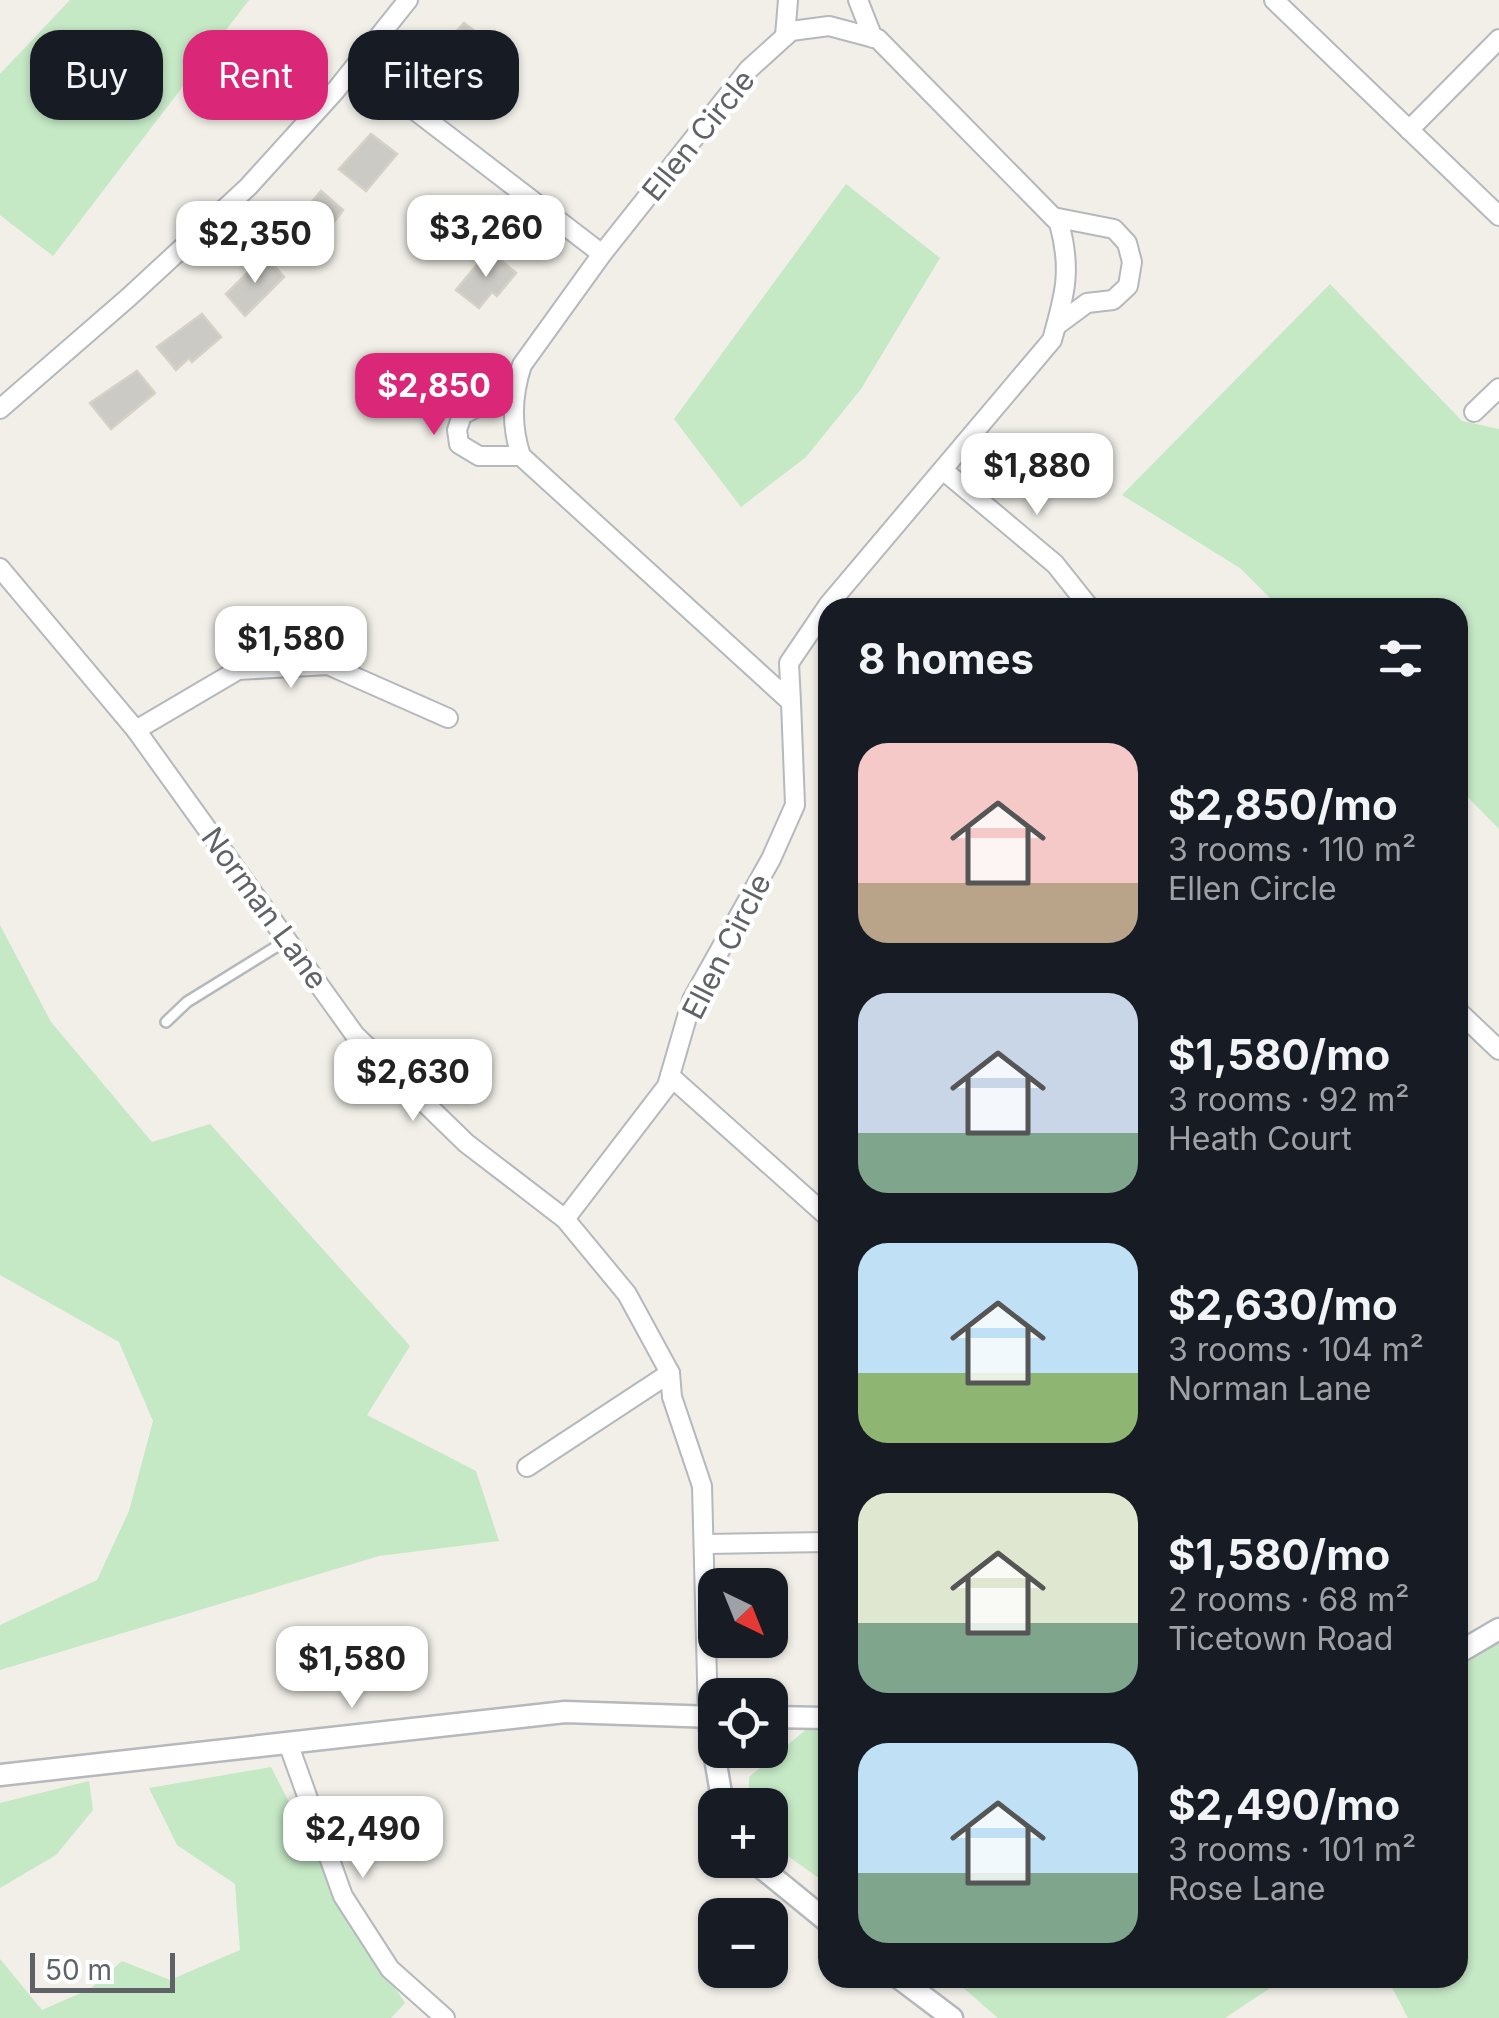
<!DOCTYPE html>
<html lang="en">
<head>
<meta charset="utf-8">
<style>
  body { margin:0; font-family:Inter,sans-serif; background:#242831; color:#f1f3f6; height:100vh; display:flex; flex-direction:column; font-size:38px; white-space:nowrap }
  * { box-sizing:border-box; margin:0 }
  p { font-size:32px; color:#9ea1a6 }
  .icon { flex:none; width:55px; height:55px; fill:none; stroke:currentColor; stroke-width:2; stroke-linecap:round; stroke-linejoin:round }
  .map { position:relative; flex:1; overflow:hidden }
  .panel { position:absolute; left:818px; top:598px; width:650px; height:1390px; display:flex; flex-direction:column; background:#171b24; border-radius:30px; box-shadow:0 2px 8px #0004 }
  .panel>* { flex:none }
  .banner { position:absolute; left:30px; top:30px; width:638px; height:90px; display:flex; gap:20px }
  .needle { width:65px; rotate:137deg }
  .tools { position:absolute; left:698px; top:1568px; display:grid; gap:20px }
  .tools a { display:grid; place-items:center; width:90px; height:90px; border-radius:20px; background:#171b24; box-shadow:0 2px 8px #0004; font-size:50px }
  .scale { position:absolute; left:30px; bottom:25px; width:145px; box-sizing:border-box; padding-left:10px; border:5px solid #5f6368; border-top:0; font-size:28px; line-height:35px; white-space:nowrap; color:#5f6368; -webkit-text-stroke:8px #fff; paint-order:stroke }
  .price { position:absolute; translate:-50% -85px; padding:0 22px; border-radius:20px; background:#fff; color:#222; font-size:32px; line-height:65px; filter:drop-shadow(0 2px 5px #0008) }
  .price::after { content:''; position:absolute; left:50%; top:60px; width:30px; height:22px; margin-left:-15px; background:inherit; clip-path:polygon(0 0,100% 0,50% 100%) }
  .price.current { background:#db2777; color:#fff }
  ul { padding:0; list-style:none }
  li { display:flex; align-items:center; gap:30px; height:250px; padding:0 40px }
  li span { display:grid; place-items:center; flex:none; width:280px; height:200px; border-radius:30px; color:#555 }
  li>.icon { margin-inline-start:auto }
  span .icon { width:120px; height:120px; fill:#fffc; stroke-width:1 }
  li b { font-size:42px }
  h2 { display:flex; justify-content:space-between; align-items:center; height:120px; padding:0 40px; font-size:42px }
  .chip { padding:0 35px; border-radius:30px; background:#171b24; box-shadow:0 2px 8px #0004; font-size:35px; line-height:90px }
  .chip.current { background:#db2777; color:#fff }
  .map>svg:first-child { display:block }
  .green { fill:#c5e8c5 }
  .building { fill:#cccac5; stroke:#d6d1c6; stroke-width:2.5 }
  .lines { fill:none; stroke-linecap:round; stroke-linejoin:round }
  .service-casing { stroke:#b5b8bc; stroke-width:14 }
  .minor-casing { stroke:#b5b8bc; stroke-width:22 }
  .tertiary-casing { stroke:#b5b8bc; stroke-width:25 }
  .service { stroke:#fff; stroke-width:9 }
  .minor { stroke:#fff; stroke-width:18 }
  .tertiary { stroke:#fff; stroke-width:20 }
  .labels { text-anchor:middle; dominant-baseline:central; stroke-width:9; stroke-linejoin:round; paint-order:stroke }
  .street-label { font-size:30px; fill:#5f6368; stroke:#fff }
</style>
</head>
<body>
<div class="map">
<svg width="1499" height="2018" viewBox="0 0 1499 2018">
  <rect width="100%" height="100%" fill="#f1efe8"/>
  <g class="green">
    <path d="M 70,0 L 249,0 L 53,256 L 0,215 L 0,74 Z"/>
    <path d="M 846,184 L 940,258 L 861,389 L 806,457 L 741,507 L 674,419 Z"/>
    <path d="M 1330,284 L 1462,421 L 1499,429 L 1499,829 L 1458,787 L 1458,608 L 1279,607 L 1240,568 L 1122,495 Z"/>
    <path d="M 0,925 L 51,1022 L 152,1142 L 210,1124 L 410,1346 L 367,1415 L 476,1471 L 499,1541 L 379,1556 L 0,1670 L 0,1625 L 97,1580 L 129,1511 L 153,1421 L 119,1342 L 0,1275 Z"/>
    <path d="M 1499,1640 L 1499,2018 L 1408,2018 L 1387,1978 L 1458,1978 L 1458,1669 Z"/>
    <path d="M 808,1728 L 827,1728 L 827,1884 L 770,1843 L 770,1805 L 749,1805 L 749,1777 Z"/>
    <path d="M 271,1767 L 343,1907 L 405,2003 L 391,2018 L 0,2018 L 0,1959 L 42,2010 L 90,1989 L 122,1961 L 170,1980 L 240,1950 L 235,1884 L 177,1845 L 149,1788 Z"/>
    <path d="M 89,1781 L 93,1810 L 56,1855 L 0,1888 L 0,1803 Z"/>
    <path d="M 952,1978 L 1285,1978 L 1225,2018 L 998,2018 Z"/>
  </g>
  <g class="building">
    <path d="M 464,23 L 489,42 L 458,81 L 431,59 Z"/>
    <path d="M 371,134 L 397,154 L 366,191 L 339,169 Z"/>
    <path d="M 321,191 L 343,210 L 310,255 L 289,237 L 313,208 L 309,205 Z"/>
    <path d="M 489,250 L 516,273 L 497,296 L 492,292 L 479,308 L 456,290 Z"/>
    <path d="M 265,255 L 284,277 L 245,316 L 226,294 Z"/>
    <path d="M 202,314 L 221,337 L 192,362 L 189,358 L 176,370 L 157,347 Z"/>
    <path d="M 137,371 L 155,393 L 111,429 L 90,403 Z"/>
  </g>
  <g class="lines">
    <g class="service-casing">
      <path id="service" d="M 166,1022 L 187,1002 L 287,940"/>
    </g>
    <g class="minor-casing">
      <g id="minor">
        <path d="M 858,0 L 873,38"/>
        <path d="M 1274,0 L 1499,216"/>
        <path d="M 785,36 L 788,0"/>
        <path d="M 356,65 L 602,254"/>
        <path d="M 1409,130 L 1499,39"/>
        <path d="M 1053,217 L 1114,229 L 1127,243 L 1132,262 L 1128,286 L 1113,300 L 1087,303 L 1056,326"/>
        <path d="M 515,387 L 462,415 L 457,430 L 459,444 L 479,456 L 521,456"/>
        <path d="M 0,409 L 129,297 L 248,187 L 336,90 L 408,0"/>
        <path d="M 1474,412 L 1499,388"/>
        <path d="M 943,470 L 1055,564 L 1090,608"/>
        <path d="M 0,568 L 136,730 L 355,1035 L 466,1143 L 565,1219 L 627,1294 L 670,1373 L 672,1397 L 702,1486 L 708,1717"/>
        <path d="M 136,730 L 238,670 L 328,665 L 448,718"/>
        <path d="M 1458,1011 L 1499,1050"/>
        <path d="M 670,1076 L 828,1217"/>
        <path d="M 565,1219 L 667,1086 L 692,1000 L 771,859 L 795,805 L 791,702 L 521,456 C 511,426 512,395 522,365 L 602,254 L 748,70 L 791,31 L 829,26 L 878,39 L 1059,223 C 1072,269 1065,295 1052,340 L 829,604 L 789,663 L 791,702"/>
        <path d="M 527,1467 L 670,1373"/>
        <path d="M 706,1544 L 828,1542"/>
        <path d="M 288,1743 L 343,1896 L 390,1969 L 445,2018"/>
      </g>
    </g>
    <g class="tertiary-casing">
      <g id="tertiary">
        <path d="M 1458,1653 L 1499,1629"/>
        <path d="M 708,1717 L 723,1805"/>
        <path d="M 770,1717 L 828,1718"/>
        <path d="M 0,1775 L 565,1712 L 715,1717"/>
        <path d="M 752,1860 L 828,1922"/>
        <path d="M 899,1978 L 952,2018"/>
      </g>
    </g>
    <use href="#service" class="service"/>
    <use href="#minor" class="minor"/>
    <use href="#tertiary" class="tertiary"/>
  </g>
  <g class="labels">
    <g class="street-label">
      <text transform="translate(698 135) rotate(-51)">Ellen Circle</text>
      <text transform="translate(265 908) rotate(54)">Norman Lane</text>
      <text transform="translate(726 946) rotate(-63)">Ellen Circle</text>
    </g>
  </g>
</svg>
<div class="tools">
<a><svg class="needle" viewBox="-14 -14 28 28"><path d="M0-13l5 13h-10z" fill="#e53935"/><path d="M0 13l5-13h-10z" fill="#9ea1a6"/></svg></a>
<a><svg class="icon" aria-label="locate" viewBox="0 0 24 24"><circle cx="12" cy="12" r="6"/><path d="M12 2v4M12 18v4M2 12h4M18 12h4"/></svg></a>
<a>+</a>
<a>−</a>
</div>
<div class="scale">50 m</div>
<b class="price" style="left:486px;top:280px">$3,260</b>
<b class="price" style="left:255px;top:286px">$2,350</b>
<b class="price current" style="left:434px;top:438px">$2,850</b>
<b class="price" style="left:1037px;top:518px">$1,880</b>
<b class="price" style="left:291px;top:691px">$1,580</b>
<b class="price" style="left:413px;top:1124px">$2,630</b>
<b class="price" style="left:352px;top:1711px">$1,580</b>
<b class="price" style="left:363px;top:1881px">$2,490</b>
<div class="banner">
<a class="chip">Buy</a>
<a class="chip current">Rent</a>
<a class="chip">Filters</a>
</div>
<section class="panel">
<h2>8 homes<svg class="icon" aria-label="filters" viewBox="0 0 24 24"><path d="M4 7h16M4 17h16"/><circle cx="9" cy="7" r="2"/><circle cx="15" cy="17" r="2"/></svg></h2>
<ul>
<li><span style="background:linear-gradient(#f6c9c9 70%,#b9a48a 0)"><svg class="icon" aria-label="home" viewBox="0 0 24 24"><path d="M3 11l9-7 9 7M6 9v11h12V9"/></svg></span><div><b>$2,850/mo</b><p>3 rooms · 110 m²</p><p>Ellen Circle</p></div></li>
<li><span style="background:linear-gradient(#c9d6e8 70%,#7fa58c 0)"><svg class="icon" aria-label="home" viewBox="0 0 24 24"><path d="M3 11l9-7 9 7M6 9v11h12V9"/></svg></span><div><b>$1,580/mo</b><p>3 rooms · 92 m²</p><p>Heath Court</p></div></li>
<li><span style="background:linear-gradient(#bfe0f5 65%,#8fb573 0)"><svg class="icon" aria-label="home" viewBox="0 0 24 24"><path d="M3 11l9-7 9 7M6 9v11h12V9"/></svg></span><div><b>$2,630/mo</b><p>3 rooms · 104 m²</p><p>Norman Lane</p></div></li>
<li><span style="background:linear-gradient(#dfe7d0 65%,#7fa58c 0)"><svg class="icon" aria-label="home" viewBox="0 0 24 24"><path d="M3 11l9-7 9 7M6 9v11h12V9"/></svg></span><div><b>$1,580/mo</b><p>2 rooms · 68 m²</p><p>Ticetown Road</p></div></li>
<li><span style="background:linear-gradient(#bfe0f5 65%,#7fa58c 0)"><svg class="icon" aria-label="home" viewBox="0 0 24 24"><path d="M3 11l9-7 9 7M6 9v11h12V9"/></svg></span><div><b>$2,490/mo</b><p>3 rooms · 101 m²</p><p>Rose Lane</p></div></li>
</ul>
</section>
</div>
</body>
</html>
